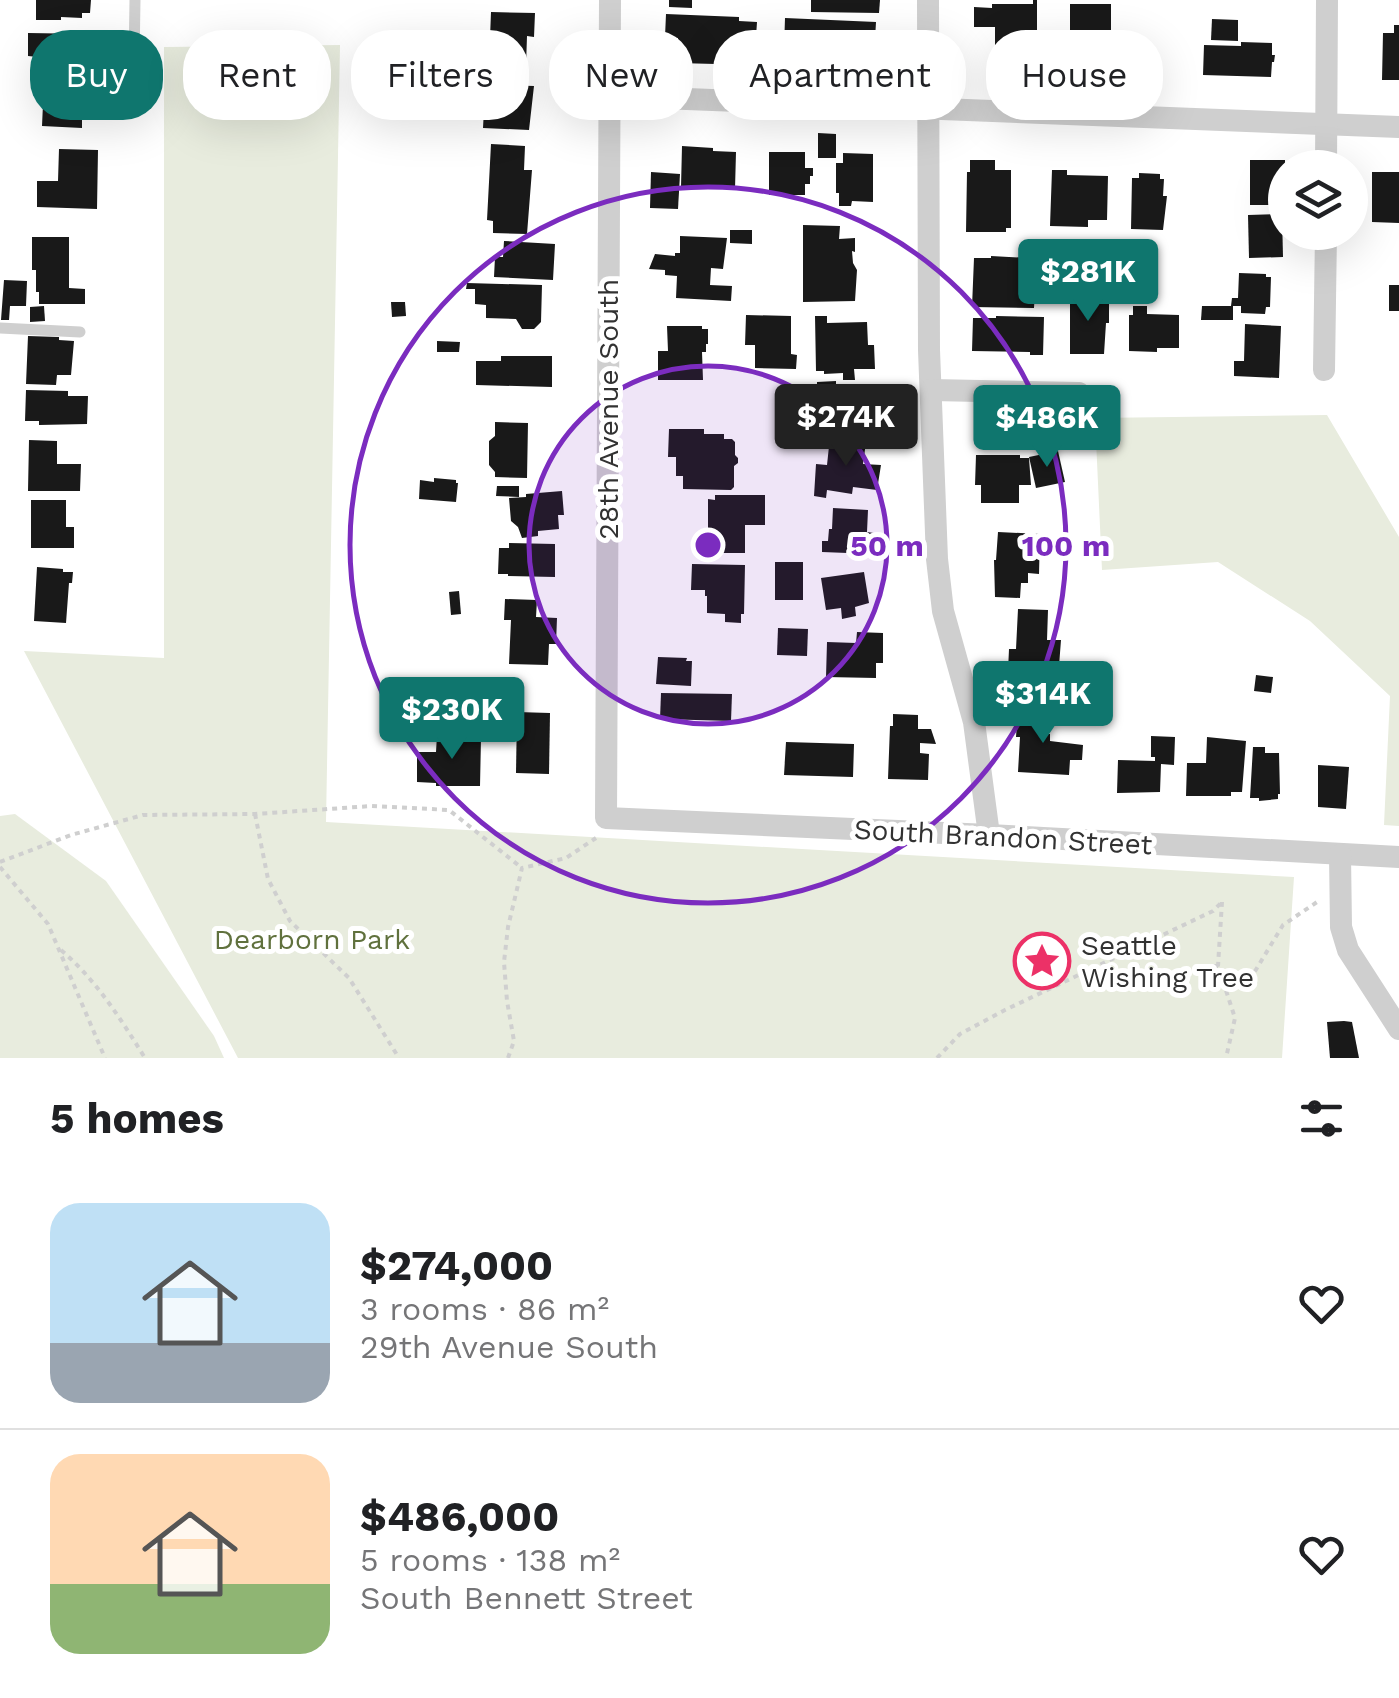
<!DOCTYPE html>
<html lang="en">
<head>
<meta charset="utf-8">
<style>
  body { margin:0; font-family:"Work Sans",sans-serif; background:#f6f6f6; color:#202124; height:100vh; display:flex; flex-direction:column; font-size:38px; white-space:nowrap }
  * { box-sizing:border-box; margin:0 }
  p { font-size:32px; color:#757577 }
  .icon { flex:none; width:55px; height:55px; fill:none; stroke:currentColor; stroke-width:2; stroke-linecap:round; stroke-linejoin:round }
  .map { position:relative; height:1058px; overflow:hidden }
  .drawer { display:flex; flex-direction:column; background:#fff; flex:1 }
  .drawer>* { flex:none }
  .hud { position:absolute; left:30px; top:30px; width:1340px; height:90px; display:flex; gap:20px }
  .fabs { position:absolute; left:1268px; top:150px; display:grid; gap:20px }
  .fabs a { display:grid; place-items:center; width:100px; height:100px; border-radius:50%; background:#fff; box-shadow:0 10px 40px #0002; font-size:50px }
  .price { position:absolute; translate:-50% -85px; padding:0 22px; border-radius:10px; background:#0f766e; color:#fff; font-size:32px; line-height:65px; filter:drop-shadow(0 2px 5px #0008) }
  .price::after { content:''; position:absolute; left:50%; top:60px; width:30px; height:22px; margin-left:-15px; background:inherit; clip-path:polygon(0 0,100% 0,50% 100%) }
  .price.on { background:#222; color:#fff }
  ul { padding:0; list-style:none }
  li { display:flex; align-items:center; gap:30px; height:250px; padding:0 50px }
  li+li { border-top:2px solid #e0e0e0 }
  li span { display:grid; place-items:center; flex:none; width:280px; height:200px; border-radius:30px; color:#555 }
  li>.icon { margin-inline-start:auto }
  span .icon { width:120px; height:120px; fill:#fffc; stroke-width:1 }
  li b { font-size:42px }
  h2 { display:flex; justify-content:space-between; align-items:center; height:120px; padding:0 50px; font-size:42px }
  .pill { padding:0 35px; border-radius:40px; background:#fff; box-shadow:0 10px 40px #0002; font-size:35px; line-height:90px }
  .pill.on { background:#0f766e; color:#fff }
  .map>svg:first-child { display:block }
  .green { fill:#e8ecde }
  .building { fill:#191919 }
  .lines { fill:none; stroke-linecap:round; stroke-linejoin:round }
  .path { stroke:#cfcfcf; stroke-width:4; stroke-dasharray:5 5; stroke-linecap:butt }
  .service { stroke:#cfcfcf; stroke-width:11 }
  .minor { stroke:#cfcfcf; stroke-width:22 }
  .ring { fill:none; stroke:#7b2cbf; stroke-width:5 }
  .labels { text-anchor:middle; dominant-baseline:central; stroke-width:10; stroke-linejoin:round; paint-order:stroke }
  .street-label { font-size:28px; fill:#323232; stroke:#fff }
  .park-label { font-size:28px; fill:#60713d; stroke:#fff }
  .poi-label { font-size:28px; fill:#323232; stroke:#fff; text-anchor:start }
  .centre { fill:#7b2cbf; stroke:#fff; stroke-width:5 }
  .ring-label { font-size:30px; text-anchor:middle; font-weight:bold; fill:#7b2cbf; stroke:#fff; stroke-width:10; stroke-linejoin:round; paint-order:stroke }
</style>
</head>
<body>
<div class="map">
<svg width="1399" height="1058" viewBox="0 0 1399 1058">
  <rect width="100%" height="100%" fill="#fff"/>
  <g class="green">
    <path d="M 340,45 L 326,822 L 1294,877 L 1282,1058 L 238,1058 L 24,651 L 164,658 L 164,47 Z"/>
    <path d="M 1327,415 L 1399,537 L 1399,826 L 1384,825 L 1390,696 L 1310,621 L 1218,562 L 1102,570 L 1095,418 Z"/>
    <path d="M 15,814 L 106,881 L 214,1036 L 224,1058 L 0,1058 L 0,816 Z"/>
  </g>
  <g class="building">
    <path d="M 36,0 L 91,0 L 90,13 L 82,13 L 82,18 L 61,17 L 61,20 L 36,20 Z"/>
    <path d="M 669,0 L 692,0 L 692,8 L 669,7 Z"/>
    <path d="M 811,0 L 880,0 L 879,13 L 811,12 Z"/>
    <path d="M 1033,0 L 1037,0 L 1037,41 L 1026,41 L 1026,61 L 995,61 L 995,27 L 974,27 L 974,7 L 992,8 L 992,4 L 1033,4 Z"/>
    <path d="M 1070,4 L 1111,4 L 1111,43 L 1123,43 L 1123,72 L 1097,72 L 1097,50 L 1070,50 Z"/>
    <path d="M 491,12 L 535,13 L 534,37 L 527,36 L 526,66 L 489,64 Z"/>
    <path d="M 666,14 L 739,17 L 739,21 L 757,22 L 756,37 L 752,37 L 751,53 L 737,52 L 737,56 L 716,55 L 716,64 L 677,63 L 678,38 L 665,37 Z"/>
    <path d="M 785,18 L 876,22 L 874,57 L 858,56 L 857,61 L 840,60 L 840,64 L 813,62 L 814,51 L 784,49 Z"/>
    <path d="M 1212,19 L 1238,20 L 1238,41 L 1211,40 Z"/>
    <path d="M 1394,25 L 1399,25 L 1399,80 L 1382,80 L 1383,33 L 1394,33 Z"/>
    <path d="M 103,31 L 125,32 L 121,55 L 110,54 L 110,43 L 102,43 Z"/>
    <path d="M 28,33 L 90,34 L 89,61 L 122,61 L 121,80 L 55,78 L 55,69 L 38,69 L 38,57 L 28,56 Z"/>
    <path d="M 1241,42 L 1272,43 L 1272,55 L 1275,55 L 1274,62 L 1272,62 L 1271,77 L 1203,75 L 1204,45 L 1241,46 Z"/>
    <path d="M 458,57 L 485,58 L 484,76 L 458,75 Z"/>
    <path d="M 44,82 L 83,84 L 83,95 L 86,95 L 87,83 L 119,84 L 118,116 L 85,115 L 86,110 L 82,110 L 82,128 L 42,126 Z"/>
    <path d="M 495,85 L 534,86 L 529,130 L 483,128 L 484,109 L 493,109 Z"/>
    <path d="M 818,133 L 836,134 L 836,158 L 818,158 Z"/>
    <path d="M 491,144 L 525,146 L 524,170 L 532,170 L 527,234 L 493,233 L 493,221 L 487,220 Z"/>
    <path d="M 682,146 L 713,148 L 713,151 L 736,152 L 735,189 L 681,187 Z"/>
    <path d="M 59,149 L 98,150 L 97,209 L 37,207 L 37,181 L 58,181 Z"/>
    <path d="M 769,152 L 805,152 L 805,168 L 813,168 L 813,176 L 810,176 L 810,184 L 805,184 L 805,195 L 769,195 Z"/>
    <path d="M 843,153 L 873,154 L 873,202 L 852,201 L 851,206 L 839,206 L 839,193 L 836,193 L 836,163 L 843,163 Z"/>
    <path d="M 970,160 L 995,160 L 995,170 L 1011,170 L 1011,228 L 1006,228 L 1006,232 L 966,232 L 967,172 L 970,172 Z"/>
    <rect x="1250" y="160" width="35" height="45"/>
    <path d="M 1052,170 L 1067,170 L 1067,175 L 1108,176 L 1107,220 L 1088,220 L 1088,227 L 1050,226 Z"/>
    <path d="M 651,172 L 680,174 L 678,209 L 650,208 Z"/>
    <path d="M 1372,172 L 1399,172 L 1399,223 L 1372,222 Z"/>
    <path d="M 1139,173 L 1160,174 L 1160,179 L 1164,179 L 1163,196 L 1167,196 L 1163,230 L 1131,229 L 1132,178 L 1139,178 Z"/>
    <path d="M 1282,214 L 1283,257 L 1249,258 L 1248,215 Z"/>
    <path d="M 803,225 L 840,226 L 839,239 L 855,238 L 855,252 L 852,251 L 853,263 L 857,270 L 855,301 L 803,302 Z"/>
    <path d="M 730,230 L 752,230 L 752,244 L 730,243 Z"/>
    <path d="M 680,236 L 727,238 L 723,269 L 711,268 L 710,285 L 732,286 L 731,301 L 676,298 L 677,276 L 665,275 L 665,270 L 649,269 L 655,254 L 675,256 L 675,253 L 680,253 Z"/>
    <path d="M 32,237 L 69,237 L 69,288 L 85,289 L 85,304 L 39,304 L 39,292 L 36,292 L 36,270 L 32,270 Z"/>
    <path d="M 504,241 L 555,244 L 553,280 L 494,277 L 495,257 L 503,257 Z"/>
    <path d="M 991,256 L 1029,258 L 1029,273 L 1036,273 L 1034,308 L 972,307 L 974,258 L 991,258 Z"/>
    <path d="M 1239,273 L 1266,274 L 1266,277 L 1271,277 L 1270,307 L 1266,307 L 1265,314 L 1241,313 L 1241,306 L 1231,306 L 1232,298 L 1238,298 Z"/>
    <path d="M 4,280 L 27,281 L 26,306 L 10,306 L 9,320 L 1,320 Z"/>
    <path d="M 467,283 L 542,285 L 541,322 L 534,329 L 522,329 L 516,319 L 486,318 L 486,305 L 475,304 L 475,289 L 466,289 Z"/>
    <rect x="1389" y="285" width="10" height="26"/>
    <path d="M 1070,295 L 1104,295 L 1104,297 L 1109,297 L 1109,323 L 1106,323 L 1104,354 L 1070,354 Z"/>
    <path d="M 391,302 L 405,302 L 406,316 L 392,317 Z"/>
    <path d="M 44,306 L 45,321 L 30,322 L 30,307 Z"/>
    <path d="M 1133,306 L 1147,306 L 1147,314 L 1179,315 L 1179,348 L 1157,348 L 1157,352 L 1129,351 L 1129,315 L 1133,315 Z"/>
    <path d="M 1202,306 L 1233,306 L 1233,320 L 1201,320 Z"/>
    <path d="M 746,315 L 791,316 L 791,354 L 797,355 L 796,369 L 755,368 L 755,345 L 745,345 Z"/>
    <path d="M 815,316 L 827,316 L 827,323 L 867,322 L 868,345 L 874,345 L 875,369 L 854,369 L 855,380 L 843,380 L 843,373 L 824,374 L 824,371 L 816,371 Z"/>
    <path d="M 996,316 L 1044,317 L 1043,355 L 1030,355 L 1030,352 L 972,351 L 973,318 L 996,318 Z"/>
    <path d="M 1245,324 L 1281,326 L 1279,378 L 1234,376 L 1234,361 L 1244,361 Z"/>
    <path d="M 667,326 L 702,326 L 702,329 L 708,329 L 708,344 L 706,344 L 706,352 L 702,352 L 703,380 L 658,380 L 658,351 L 668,351 Z"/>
    <path d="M 28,336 L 59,337 L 59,340 L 74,341 L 71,375 L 57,375 L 56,385 L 26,384 Z"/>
    <path d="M 437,341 L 460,342 L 459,352 L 437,352 Z"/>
    <path d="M 501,356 L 552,356 L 552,387 L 476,385 L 476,361 L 501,361 Z"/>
    <path d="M 836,381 L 836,398 L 817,398 L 817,382 Z"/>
    <path d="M 26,390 L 68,391 L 68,396 L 88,396 L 87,424 L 39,425 L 39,421 L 25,421 Z"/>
    <path d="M 495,422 L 528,423 L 527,478 L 495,477 L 495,472 L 489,465 L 489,441 L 495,436 Z"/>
    <path d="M 669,429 L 704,429 L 704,434 L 724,434 L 724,439 L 732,439 L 735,442 L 735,455 L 738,458 L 738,463 L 734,466 L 734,487 L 731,490 L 683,489 L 683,476 L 676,476 L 676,457 L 668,457 Z"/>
    <path d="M 788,431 L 812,432 L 812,447 L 788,447 Z"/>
    <path d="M 830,437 L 866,442 L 863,464 L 881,465 L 877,490 L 853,487 L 852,494 L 827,490 L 826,498 L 814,496 L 816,464 L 827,465 Z"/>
    <path d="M 29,440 L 57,441 L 57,464 L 81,464 L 80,491 L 28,491 Z"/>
    <path d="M 1058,451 L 1065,482 L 1036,488 L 1029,457 Z"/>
    <path d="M 976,455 L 1020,455 L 1020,458 L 1029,458 L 1031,485 L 1019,485 L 1019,503 L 981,503 L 981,485 L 975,485 Z"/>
    <path d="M 434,478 L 456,480 L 456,483 L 458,483 L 456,502 L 419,499 L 420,480 L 434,482 Z"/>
    <path d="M 497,486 L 519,486 L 519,497 L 496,496 Z"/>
    <path d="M 562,491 L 564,515 L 558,515 L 559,529 L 538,531 L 538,536 L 522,538 L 518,527 L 511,521 L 509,498 L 526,497 L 526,494 Z"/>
    <path d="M 715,495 L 765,495 L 765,525 L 745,525 L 745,553 L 712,553 L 712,533 L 708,533 L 708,499 L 715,500 Z"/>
    <path d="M 31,500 L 66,500 L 66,527 L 74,527 L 74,548 L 31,548 Z"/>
    <path d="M 833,508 L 868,510 L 867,532 L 874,533 L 873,554 L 822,552 L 822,541 L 828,541 L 829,529 L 832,529 Z"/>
    <path d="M 998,532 L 1040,534 L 1039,574 L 1028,573 L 1028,583 L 1021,583 L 1020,598 L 995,597 L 994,560 L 996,560 Z"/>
    <path d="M 509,543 L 555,544 L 555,577 L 508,576 L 508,574 L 498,574 L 499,548 L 509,548 Z"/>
    <rect x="775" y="562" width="28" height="38"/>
    <path d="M 692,564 L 745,565 L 744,614 L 741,614 L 741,623 L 725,622 L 725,614 L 707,613 L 707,596 L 705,596 L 705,590 L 691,590 Z"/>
    <path d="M 37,567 L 63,569 L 63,572 L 73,572 L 72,583 L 69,583 L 66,623 L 34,621 Z"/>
    <path d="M 864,572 L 869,603 L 855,607 L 856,616 L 842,619 L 841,608 L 826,610 L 821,578 Z"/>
    <path d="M 459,591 L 461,614 L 451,615 L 449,592 Z"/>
    <path d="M 505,599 L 537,600 L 536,617 L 557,618 L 556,644 L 549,644 L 548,665 L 509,664 L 511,620 L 504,620 Z"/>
    <path d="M 1018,609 L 1048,610 L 1047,640 L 1061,640 L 1059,666 L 1047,666 L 1046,685 L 1014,683 L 1015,672 L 1008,671 L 1009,649 L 1016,649 Z"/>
    <path d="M 778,628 L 808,629 L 807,656 L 777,655 Z"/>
    <path d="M 857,632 L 883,633 L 883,663 L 876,663 L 876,678 L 826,677 L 827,642 L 856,643 Z"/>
    <path d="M 658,657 L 687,658 L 686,661 L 692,661 L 691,686 L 656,684 Z"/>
    <path d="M 1256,675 L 1273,677 L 1271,693 L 1254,691 Z"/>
    <path d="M 438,691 L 442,716 L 429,716 L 428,733 L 414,733 L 414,740 L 389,740 L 389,692 Z"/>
    <path d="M 661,693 L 732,694 L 731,721 L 660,719 Z"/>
    <path d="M 1018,709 L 1048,711 L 1047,734 L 1050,734 L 1050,741 L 1083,745 L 1082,760 L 1070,760 L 1069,775 L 1018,772 L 1020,737 L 1016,737 Z"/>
    <path d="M 517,712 L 550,713 L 549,774 L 516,773 Z"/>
    <path d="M 893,714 L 918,715 L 918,729 L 931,729 L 936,744 L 920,743 L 920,753 L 929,754 L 928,780 L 888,779 L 890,726 L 893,726 Z"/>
    <path d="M 451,729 L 462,729 L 462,738 L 481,738 L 480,786 L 436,786 L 436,783 L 417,782 L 417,752 L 436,752 L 437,735 L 451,735 Z"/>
    <path d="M 1151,736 L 1175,737 L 1174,765 L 1161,764 L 1160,792 L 1117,793 L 1118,760 L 1155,761 L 1155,757 L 1151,757 Z"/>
    <path d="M 1207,737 L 1246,741 L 1242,792 L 1231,792 L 1231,796 L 1186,796 L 1187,763 L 1206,763 Z"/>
    <path d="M 786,742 L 854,744 L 853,777 L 784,775 Z"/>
    <path d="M 1253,747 L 1265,747 L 1265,753 L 1279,753 L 1280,794 L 1278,794 L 1278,799 L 1259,801 L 1259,798 L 1250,798 Z"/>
    <path d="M 1318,765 L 1349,767 L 1346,809 L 1318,807 Z"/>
    <path d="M 1344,1021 L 1352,1022 L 1359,1058 L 1330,1058 L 1327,1022 Z"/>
  </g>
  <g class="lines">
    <g class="path">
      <path d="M 255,814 L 268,879 L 290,921 L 349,978 L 399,1058"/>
      <path d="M 0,862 L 71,835 L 143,815 L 255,814 L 372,806 L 449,810 L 522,868"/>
      <path d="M 0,867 L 48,924 L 105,1058"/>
      <path d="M 1222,902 L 1218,966 L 1235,1018 L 1226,1058"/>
      <path d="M 61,950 C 97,981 120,1018 145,1058"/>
      <path d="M 1203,966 L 1218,966"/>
      <path d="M 1125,983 L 1137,974 L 1139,947"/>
      <path d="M 1223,985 L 1246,986 L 1283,925 L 1317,902"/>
      <path d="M 508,1058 L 514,1041 L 507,1001 L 504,962 L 508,927 L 522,868 L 566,858 L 596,838"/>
      <path d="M 937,1058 L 960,1034 L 1005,1010 L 1213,911 L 1222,902"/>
    </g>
    <g class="service">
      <path d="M 134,63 L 135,0"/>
      <path d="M 0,328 L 80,332"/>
    </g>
    <g class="minor">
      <path d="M 610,0 L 606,818 L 989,835 L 1399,857"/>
      <path d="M 928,0 L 929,350 L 937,559 L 943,611 L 974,722 L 989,835"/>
      <path d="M 609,96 L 1399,127"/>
      <path d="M 1326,168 L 1327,0"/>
      <path d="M 1324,370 L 1326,232"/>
      <path d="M 931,390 L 1079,393"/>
      <path d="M 1340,855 L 1341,927 L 1348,950 L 1399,1029"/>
    </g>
  </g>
  <circle cx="708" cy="545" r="179" fill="#7b2cbf" fill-opacity=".12"/>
  <g class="ring">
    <circle cx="708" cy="545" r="179"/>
    <circle cx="708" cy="545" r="358"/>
  </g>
  <defs>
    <g id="sight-ring" transform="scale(2.875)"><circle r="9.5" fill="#fff" stroke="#ec3167" stroke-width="1.5"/><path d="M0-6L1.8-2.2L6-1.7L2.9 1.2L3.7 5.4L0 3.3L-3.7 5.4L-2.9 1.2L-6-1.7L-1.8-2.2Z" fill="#ec3167"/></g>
  </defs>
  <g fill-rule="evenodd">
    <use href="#sight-ring" x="1042" y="961"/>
  </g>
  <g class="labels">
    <g class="street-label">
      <text transform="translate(608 409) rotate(-90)">28th Avenue South</text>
      <text transform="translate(1003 837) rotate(3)">South Brandon Street</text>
    </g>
    <g class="park-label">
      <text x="312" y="939">Dearborn Park</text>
    </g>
    <g class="poi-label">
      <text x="1081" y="945">Seattle<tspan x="1081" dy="32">Wishing Tree</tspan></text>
    </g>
  </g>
  <circle cx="708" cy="545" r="15" class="centre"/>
  <g class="ring-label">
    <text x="887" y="556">50 m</text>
    <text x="1066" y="556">100 m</text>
  </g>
</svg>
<div class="fabs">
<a><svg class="icon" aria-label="layers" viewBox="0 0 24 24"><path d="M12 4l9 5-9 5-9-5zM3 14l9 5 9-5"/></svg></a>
</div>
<b class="price" style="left:1088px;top:324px">$281K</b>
<b class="price on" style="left:846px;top:469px">$274K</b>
<b class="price" style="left:1047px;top:470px">$486K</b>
<b class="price" style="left:1043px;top:746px">$314K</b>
<b class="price" style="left:452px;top:762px">$230K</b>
<div class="hud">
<a class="pill on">Buy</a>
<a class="pill">Rent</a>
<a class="pill">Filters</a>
<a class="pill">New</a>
<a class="pill">Apartment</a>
<a class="pill">House</a>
</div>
</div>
<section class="drawer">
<h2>5 homes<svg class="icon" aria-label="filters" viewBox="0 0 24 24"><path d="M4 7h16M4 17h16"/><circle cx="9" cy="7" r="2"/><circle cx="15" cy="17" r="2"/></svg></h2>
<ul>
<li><span style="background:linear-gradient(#bfe0f5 70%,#9aa5b1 0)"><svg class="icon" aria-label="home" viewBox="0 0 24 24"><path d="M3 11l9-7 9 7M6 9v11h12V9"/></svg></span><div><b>$274,000</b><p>3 rooms · 86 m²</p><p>29th Avenue South</p></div><svg class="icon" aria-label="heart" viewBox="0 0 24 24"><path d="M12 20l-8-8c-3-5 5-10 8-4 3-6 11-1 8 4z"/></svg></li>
<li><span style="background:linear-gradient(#ffd9b3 65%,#8fb573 0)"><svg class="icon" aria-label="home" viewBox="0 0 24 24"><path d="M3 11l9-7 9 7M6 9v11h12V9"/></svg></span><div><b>$486,000</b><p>5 rooms · 138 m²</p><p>South Bennett Street</p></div><svg class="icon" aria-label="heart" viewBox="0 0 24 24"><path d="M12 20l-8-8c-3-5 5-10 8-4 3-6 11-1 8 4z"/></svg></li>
</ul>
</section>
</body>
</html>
